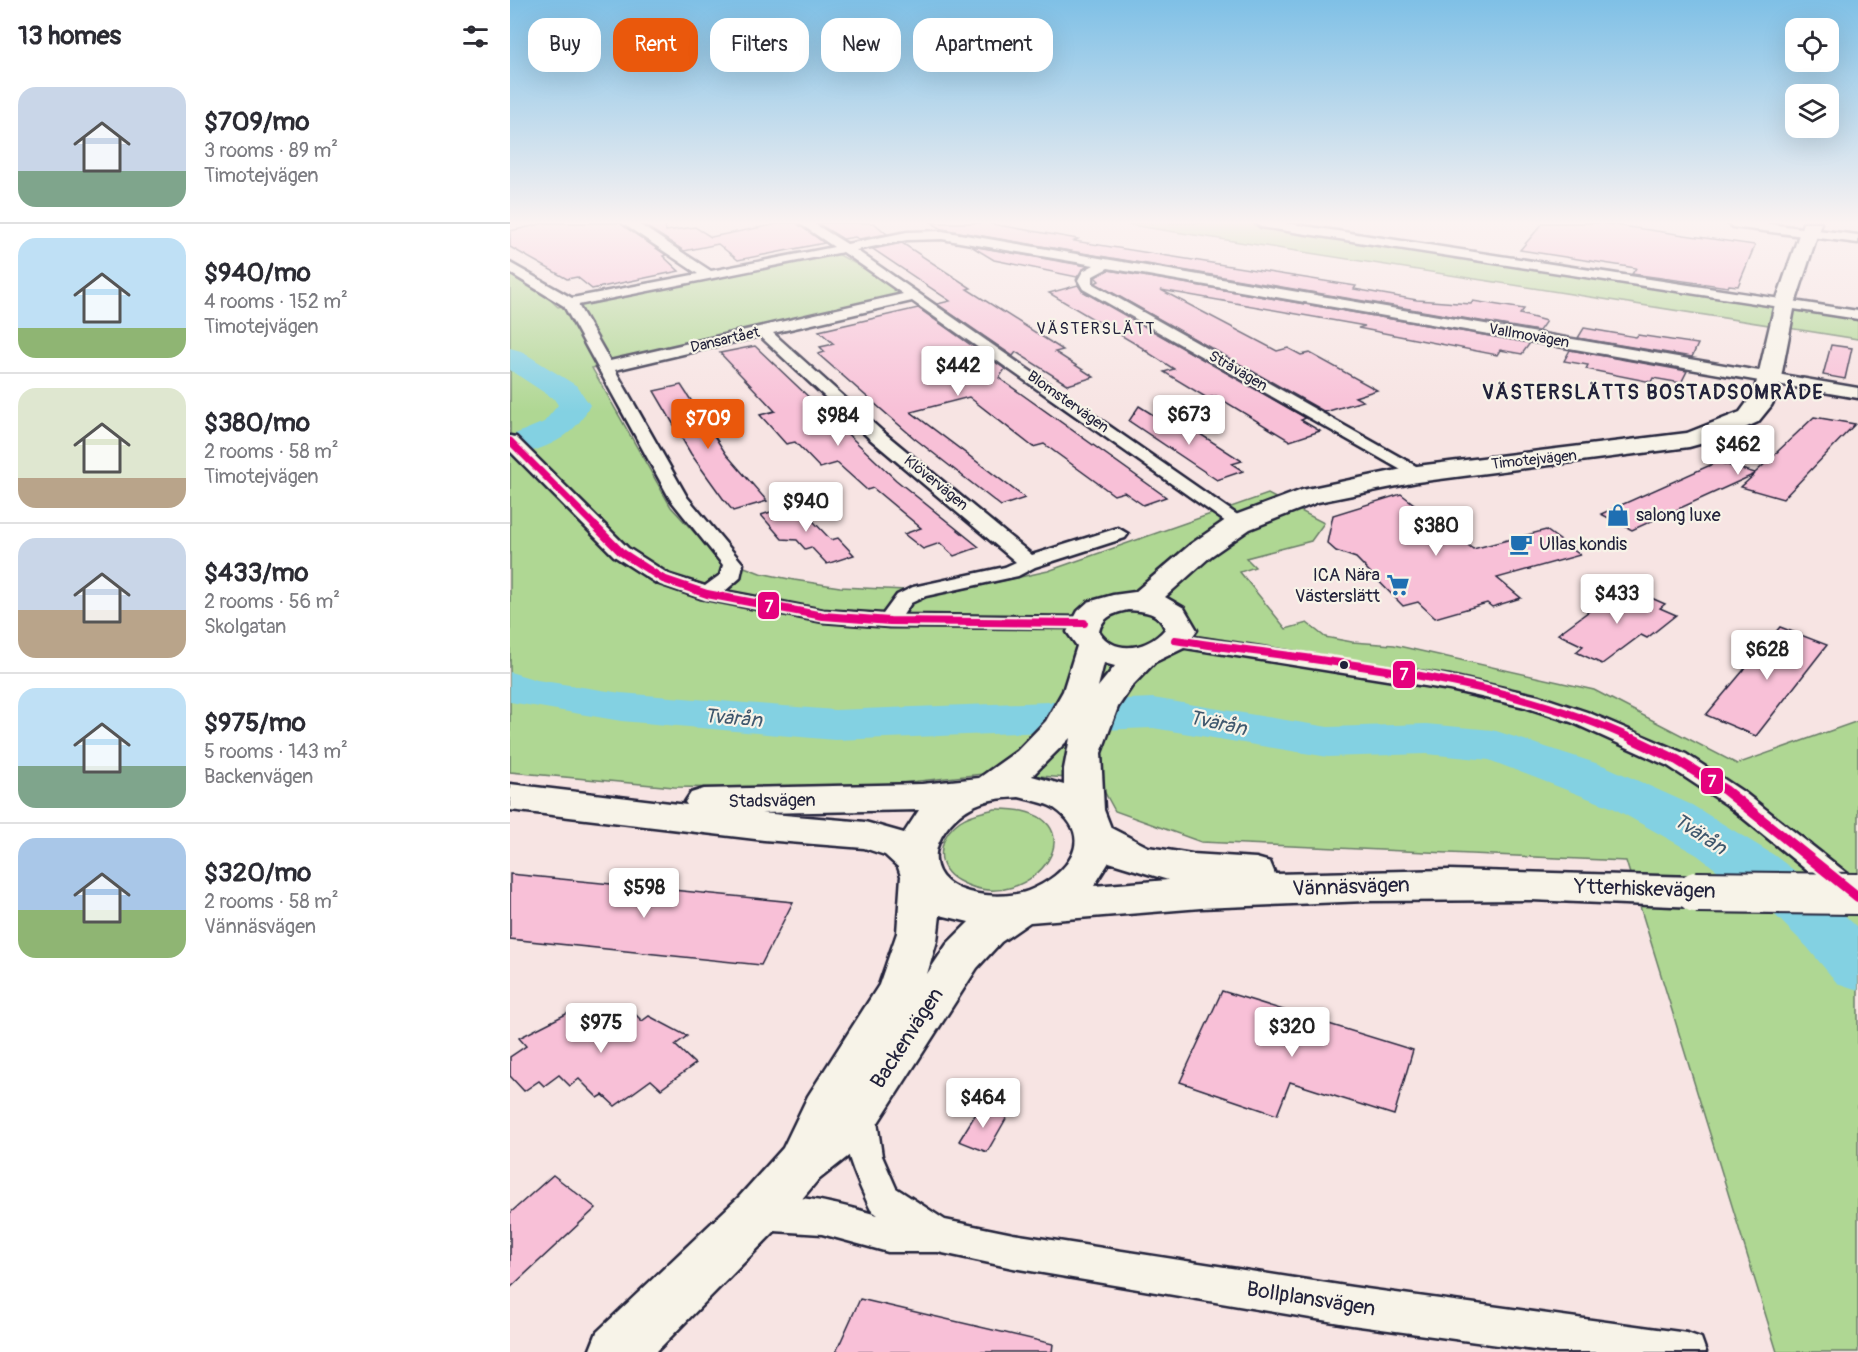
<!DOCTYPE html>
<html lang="en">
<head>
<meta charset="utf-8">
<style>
  body { margin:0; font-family:Pangolin,sans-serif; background:#f7f7f7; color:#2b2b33; height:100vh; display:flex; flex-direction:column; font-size:22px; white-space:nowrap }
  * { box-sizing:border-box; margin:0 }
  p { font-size:20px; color:#7c7c81 }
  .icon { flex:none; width:33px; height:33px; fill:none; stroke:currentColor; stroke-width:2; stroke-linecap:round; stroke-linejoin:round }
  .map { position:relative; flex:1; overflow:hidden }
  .panel { display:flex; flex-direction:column; background:#fff; width:510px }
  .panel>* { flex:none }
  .guide { position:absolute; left:18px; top:18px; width:570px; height:54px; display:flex; gap:12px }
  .buttons { position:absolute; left:1275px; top:18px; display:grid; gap:12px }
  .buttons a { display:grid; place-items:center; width:54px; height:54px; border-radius:12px; background:#fff; box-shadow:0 6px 24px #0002; font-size:30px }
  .price { position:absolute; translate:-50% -51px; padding:0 14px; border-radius:6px; background:#fff; color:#222; font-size:20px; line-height:39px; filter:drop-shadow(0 2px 3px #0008) }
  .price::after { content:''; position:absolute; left:50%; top:36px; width:18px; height:14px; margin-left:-9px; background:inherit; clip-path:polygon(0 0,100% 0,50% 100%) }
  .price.active { background:#ea580c; color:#fff }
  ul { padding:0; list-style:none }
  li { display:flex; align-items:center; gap:18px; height:150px; padding:0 18px }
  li+li { border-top:2px solid #e1e1e2 }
  li span { display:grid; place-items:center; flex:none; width:168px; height:120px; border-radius:18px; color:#555 }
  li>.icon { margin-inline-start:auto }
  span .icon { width:72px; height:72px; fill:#fffc; stroke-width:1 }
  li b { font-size:26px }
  h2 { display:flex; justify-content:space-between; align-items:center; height:72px; padding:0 18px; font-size:26px }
  .tag { padding:0 21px; border-radius:18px; background:#fff; box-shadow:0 6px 24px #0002; font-size:21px; line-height:54px }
  .tag.active { background:#ea580c; color:#fff }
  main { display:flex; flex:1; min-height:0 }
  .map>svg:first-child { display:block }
  .green { fill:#afd793; stroke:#687c67; stroke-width:1.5 }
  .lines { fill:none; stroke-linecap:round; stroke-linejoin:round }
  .river { fill:#83d1e2; fill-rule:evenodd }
  .building { fill:#f8c0d7; stroke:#22223b; stroke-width:1.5 }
  .street-casing { stroke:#22223b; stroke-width:5 }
  .secondary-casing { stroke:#22223b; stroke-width:5 }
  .street { fill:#f7f3e8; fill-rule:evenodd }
  .secondary { fill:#f7f3e8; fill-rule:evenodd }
  .secondary-bridge-casing { stroke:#22223b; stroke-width:44; stroke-linecap:butt }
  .secondary-bridge { stroke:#f7f3e8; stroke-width:40 }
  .bus-1-far2-casing { stroke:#f7f3e8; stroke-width:10 }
  .bus-1-far1-casing { stroke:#f7f3e8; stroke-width:13 }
  .bus-1-casing { stroke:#f7f3e8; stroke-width:15 }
  .bus-1-far2 { stroke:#e5007d; stroke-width:7 }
  .bus-1-far1 { stroke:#e5007d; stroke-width:8 }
  .bus-1 { stroke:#e5007d; stroke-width:10 }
  .bus-dot { fill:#22223b; stroke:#f7f3e8; stroke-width:2 }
  .labels { text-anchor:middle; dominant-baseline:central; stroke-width:4.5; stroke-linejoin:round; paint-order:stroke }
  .far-street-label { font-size:15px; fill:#22223b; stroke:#f7f3e8 }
  .far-neighbourhood-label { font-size:16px; letter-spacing:1.5px; fill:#22223b; stroke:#f7f3e8 }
  .poi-label { font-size:18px; fill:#22223b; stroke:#f7f3e8; text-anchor:start }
  .street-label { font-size:18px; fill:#22223b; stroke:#f7f3e8 }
  .far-district-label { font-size:20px; font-weight:bold; letter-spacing:1.5px; fill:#22223b; stroke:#f7f3e8 }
  .water-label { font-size:20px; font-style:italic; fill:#3f576d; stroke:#f7f3e8 }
  .near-street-label { font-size:21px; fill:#22223b; stroke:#f7f3e8 }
  .line-badge { stroke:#f7f3e8; stroke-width:2 }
  .badge-label { font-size:16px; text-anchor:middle; font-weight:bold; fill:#fff }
</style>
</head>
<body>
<main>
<section class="panel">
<h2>13 homes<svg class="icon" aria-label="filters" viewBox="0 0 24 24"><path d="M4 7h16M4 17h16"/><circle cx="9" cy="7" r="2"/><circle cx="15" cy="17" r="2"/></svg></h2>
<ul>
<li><span style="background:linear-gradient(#c9d6e8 70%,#7fa58c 0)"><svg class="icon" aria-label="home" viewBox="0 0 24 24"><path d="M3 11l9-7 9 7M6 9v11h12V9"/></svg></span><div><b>$709/mo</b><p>3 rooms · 89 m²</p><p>Timotejvägen</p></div></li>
<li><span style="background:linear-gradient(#bfe0f5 75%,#8fb573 0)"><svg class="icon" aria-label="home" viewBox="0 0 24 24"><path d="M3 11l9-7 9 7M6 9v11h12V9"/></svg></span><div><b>$940/mo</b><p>4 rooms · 152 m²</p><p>Timotejvägen</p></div></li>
<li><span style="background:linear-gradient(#dfe7d0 75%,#b9a48a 0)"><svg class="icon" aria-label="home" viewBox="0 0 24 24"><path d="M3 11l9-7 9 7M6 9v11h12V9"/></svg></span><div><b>$380/mo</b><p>2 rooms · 58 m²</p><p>Timotejvägen</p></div></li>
<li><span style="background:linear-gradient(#c9d6e8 60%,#b9a48a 0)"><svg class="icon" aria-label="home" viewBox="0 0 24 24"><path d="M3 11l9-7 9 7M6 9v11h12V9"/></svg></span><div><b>$433/mo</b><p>2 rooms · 56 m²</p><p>Skolgatan</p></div></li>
<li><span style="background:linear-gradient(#bfe0f5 65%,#7fa58c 0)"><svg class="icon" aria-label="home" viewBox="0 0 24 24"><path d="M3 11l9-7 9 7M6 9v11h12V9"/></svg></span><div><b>$975/mo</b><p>5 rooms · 143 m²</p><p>Backenvägen</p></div></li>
<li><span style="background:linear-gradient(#a9c7e8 60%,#8fb573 0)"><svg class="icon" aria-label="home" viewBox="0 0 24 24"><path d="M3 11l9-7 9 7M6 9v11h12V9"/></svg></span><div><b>$320/mo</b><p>2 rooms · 58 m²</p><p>Vännäsvägen</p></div></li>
</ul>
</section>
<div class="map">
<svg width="1348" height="1352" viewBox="0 0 1348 1352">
  <rect width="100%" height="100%" fill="#f7e4e3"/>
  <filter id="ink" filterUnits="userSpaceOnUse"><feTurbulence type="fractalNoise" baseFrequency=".0167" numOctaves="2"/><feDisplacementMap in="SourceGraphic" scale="12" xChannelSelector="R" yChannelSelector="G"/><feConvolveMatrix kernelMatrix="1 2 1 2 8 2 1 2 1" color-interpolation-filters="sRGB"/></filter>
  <g filter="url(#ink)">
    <g class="green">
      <path d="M 608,223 L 751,223 L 1348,315 L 1348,339 Z"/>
      <path d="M 326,253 L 391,289 L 389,294 L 378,300 L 82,368 L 161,507 L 206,556 L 250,573 L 284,580 L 330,587 L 441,592 L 538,571 L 758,494 L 814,523 L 801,541 L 736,558 L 745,567 L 730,572 L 776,629 L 797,623 L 815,637 L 842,642 L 884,645 L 1084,690 L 1227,764 L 1348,721 L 1348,1352 L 1267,1352 L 1116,861 L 691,842 L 605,811 L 588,780 L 482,773 L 391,783 L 289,789 L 164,787 L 0,772 L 0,274 L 34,294 L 48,307 Z"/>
      <path d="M 485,809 C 601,807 523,923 449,881 C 423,867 428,837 450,821 C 460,814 473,812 485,809 Z"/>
    </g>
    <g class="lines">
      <g class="river">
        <path d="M 0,348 L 11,351 L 67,386 L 80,405 C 64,439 35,449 0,457 L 0,436 L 34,422 L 48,405 L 44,399 L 0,370 Z"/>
        <path d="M 0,672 L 27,680 L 111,693 L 325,710 L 643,698 L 818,727 L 916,724 L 983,730 L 1095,766 L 1182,805 L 1264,855 L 1302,884 L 1348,928 L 1348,990 L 1327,983 L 1297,947 L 1263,913 L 1187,855 L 1103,808 L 979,760 L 916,754 L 818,757 L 643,728 L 325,740 L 111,721 L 0,702 Z"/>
      </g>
    </g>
    <g class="building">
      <path d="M 35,223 L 110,223 L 156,255 L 153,256 L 169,271 L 82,289 L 67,277 L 57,279 L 0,247 L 0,231 Z"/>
      <path d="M 131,223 L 155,223 L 156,231 L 185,227 L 201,237 L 273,223 L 287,223 L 314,243 L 228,260 L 208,244 L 174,251 Z"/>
      <path d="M 307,223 L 364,223 L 377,234 L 349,239 L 345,237 L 333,239 Z"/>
      <path d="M 422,223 L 477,223 L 568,239 L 564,241 L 846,286 L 844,289 L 907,300 L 961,304 L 963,301 L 1014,309 L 1010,314 L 1036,321 L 1029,331 L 432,229 Z"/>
      <path d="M 1033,223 L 1090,223 L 1245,245 L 1228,286 L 1219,285 L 1218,287 L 1122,274 L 1126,268 L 1010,250 Z"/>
      <path d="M 392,243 L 461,288 L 457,289 L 553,350 L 545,352 L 584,377 L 558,385 L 506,352 L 503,356 L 427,304 L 440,301 L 363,249 Z"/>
      <path d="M 461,246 L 577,266 L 567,277 L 484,260 Z"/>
      <path d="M 598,270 L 1020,343 L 1012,354 L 990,350 L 987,355 L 848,328 L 855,326 L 651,290 L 767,351 L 778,348 L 791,355 L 800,353 L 867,390 L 845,397 L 853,401 L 815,412 L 585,283 L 589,281 L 585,277 Z"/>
      <path d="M 568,285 L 572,291 L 796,418 L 791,420 L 810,431 L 780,441 L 706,396 L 697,398 L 654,372 L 664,369 L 634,350 L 636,350 L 539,293 Z"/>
      <path d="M 408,308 L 495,369 L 489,378 L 656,497 L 633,505 L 614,492 L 604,495 L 534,444 L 523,447 L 459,397 L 401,412 L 515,498 L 491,506 L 404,438 L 308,354 L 315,352 L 310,347 L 324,344 L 309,331 Z"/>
      <path d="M 1074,328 L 1126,337 L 1128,335 L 1188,344 L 1182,357 L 1068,338 Z"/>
      <path d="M 1321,345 L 1342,348 L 1335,379 L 1313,375 Z"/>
      <path d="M 245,346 L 386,480 L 469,547 L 444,556 L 430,543 L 413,549 L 394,534 L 411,528 L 363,488 L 357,490 L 327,463 L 310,468 L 285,442 L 276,444 L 250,415 L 265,411 L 210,353 Z"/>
      <path d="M 1060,350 L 1177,371 L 1171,383 L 1143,378 L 1141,382 L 1076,369 L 1078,365 L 1054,361 Z"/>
      <path d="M 171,385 L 216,454 L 257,501 L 223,511 L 214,500 L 181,454 L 144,391 Z"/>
      <path d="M 629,406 L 672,433 L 684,430 L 732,461 L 722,464 L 733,471 L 707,480 L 619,421 Z"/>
      <path d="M 1304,417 L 1345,424 L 1273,499 L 1231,487 L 1245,474 L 1122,530 L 1091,514 L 1207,462 L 1245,473 Z"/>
      <path d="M 891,494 L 963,549 L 1036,530 L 1070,555 L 987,578 L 1011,598 L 982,607 L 977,603 L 925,618 L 908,602 L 893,606 L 846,558 L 826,551 L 817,543 L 823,515 Z"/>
      <path d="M 287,504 L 321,540 L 328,538 L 344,555 L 317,564 L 301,547 L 295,549 L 287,540 L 272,539 L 251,515 Z"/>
      <path d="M 1121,589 L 1155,604 L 1150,608 L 1166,615 L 1137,638 L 1131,635 L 1092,664 L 1066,652 L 1073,646 L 1048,634 L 1082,609 L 1094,607 Z"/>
      <path d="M 1270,627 L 1317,645 L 1246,736 L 1196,715 Z"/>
      <path d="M 0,874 L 283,902 L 251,965 L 0,939 Z"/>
      <path d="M 712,991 L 903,1050 L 884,1115 L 780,1082 L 767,1115 L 670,1082 Z"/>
      <path d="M 64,1010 L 76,1022 L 94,1010 L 102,1017 L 107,1013 L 111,1017 L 121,1010 L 132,1021 L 139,1016 L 177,1036 L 165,1045 L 185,1064 L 151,1089 L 141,1080 L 105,1106 L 93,1095 L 88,1098 L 69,1079 L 60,1086 L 49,1075 L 34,1086 L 29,1081 L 14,1091 L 0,1076 L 0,1057 L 16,1046 L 9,1038 Z"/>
      <path d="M 470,1107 L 497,1117 L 477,1152 L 449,1141 Z"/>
      <path d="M 43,1175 L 86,1208 L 0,1288 L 0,1213 Z"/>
      <path d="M 350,1299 L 543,1344 L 542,1352 L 326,1352 Z"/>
    </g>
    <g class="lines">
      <g class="street-casing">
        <g id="street">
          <path d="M 112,223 L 127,223 L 201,271 L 324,247 L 289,223 L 303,223 L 337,244 L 397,232 L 432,231 L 1348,388 L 1348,398 L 598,268 L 583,276 L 583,284 L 913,470 L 916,474 L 907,479 L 573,289 L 568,280 L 573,271 L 584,265 L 432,239 L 397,240 L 346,250 L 739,523 L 730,529 L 723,527 L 402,301 L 263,333 L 372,431 L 522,555 L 608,528 L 618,534 L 615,538 L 525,567 L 508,576 L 416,596 L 401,603 L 393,615 L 574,617 L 582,618 L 585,623 L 582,628 L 380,627 L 313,622 L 190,598 L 146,583 L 104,556 L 0,451 L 0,436 L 6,437 L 118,548 L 160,575 L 195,586 L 210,575 L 213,565 L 160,499 L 54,306 L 0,273 L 0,263 L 62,298 L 188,274 ZM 333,252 L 393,294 L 100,361 L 68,305 ZM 250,336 L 360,439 L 506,562 L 495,567 L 403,587 L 387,595 L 373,614 L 313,610 L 215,591 L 230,578 L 233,564 L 177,497 L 105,370 Z"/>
          <path d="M 745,223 L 775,223 L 1348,311 L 1348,319 L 751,227 Z"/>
          <path d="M 1217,223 L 1252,223 L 1348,235 L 1348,243 L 1223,227 Z"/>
          <path d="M 665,634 L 940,676 L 1029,696 L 1077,712 L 1176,754 L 1235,793 L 1348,882 L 1348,900 L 1342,902 L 1332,899 L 1217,805 L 1158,766 L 1061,722 L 1015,707 L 940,690 L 657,645 L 654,640 L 657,635 Z"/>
          <path d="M 350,1100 L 362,1104 L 366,1114 L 372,1156 L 386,1188 L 435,1220 L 503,1234 L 842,1287 L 1177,1333 L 1191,1338 L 1196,1352 L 1039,1352 L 842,1325 L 503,1268 L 428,1252 L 378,1252 L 312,1234 L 248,1230 L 236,1226 L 230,1214 L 236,1202 C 273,1188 330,1205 368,1215 L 361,1210 C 348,1182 324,1134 338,1104 Z"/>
        </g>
      </g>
      <g class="secondary-casing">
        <path id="secondary" d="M 1293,223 L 1311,223 L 1285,304 L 1268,393 L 1261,406 L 1248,422 L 1215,437 L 1179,447 L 907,482 L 808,502 L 740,529 L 701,556 L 655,597 L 674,608 L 687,630 L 674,648 L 645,662 L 622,686 L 608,707 L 591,753 L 594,810 L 601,828 L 638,847 L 682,854 L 746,858 L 760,862 L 765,874 L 939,870 L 1186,877 L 1200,881 L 1206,892 L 1200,903 L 1186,907 L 1021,900 L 856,901 L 691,908 L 520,922 L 491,942 L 467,968 L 355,1143 L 307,1181 L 265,1231 L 146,1352 L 79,1352 L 87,1332 L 229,1197 L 273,1148 L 298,1096 L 369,985 L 387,933 L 391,876 L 388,867 L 375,855 L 354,848 L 254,840 L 0,810 L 0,784 L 177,805 L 175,802 L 181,793 L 194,789 L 412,784 L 469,778 L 507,751 L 536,721 L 553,691 L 567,646 L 557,632 L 568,611 L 578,602 L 603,595 L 625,592 L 681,544 L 720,517 L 792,490 L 907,466 L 1177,433 L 1230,412 L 1244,393 L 1265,304 ZM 618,610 C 635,611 649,612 655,629 C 638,649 605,656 589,632 C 592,617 604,613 618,610 ZM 594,663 L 605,666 L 588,687 ZM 560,738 L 554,769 L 554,785 L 522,776 ZM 509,797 C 519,800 535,802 544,808 C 588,838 557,876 518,891 C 499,898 470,897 450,889 C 407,871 428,826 460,808 C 475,799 492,798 509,797 ZM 409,810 L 394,833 L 355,822 L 251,813 ZM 599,862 L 658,880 L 584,886 ZM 430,915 L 459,922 L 437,944 L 417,974 L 427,941 Z"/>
      </g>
      <use href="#street" class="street"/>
      <use href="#secondary" class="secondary"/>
      <g class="secondary-bridge-casing">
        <path id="secondary-bridge" d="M 1186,892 L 1348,894"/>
      </g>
      <use href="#secondary-bridge" class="secondary-bridge"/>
      <g class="bus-1-far2-casing">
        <path id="bus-1-far2" d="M 0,441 L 86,527"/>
      </g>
      <g class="bus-1-far1-casing">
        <g id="bus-1-far1">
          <path d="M 85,526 L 111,552 L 153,579 L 197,594 L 313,616 L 380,621 L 574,623"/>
          <path d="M 665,640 C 819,663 984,674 1127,741"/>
        </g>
      </g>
      <g class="bus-1-casing">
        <path id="bus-1" d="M 1123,739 L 1167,760 L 1215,790 L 1348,897"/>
      </g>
      <use href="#bus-1-far2" class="bus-1-far2"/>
      <use href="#bus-1-far1" class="bus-1-far1"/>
      <use href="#bus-1" class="bus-1"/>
    </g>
  </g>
  <linearGradient id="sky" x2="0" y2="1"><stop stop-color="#7fc0e6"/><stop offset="0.54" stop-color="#fbf3f2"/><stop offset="1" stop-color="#fbf3f2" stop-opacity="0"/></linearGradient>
  <rect width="1348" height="412" fill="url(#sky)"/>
  <defs>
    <g id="shop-bare" transform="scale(1.8)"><path d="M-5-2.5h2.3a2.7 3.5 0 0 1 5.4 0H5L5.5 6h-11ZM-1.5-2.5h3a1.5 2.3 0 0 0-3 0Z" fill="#1f6fb2" stroke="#f7f3e8" stroke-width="2.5" paint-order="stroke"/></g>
    <g id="cafe-bare" transform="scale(1.8)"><path d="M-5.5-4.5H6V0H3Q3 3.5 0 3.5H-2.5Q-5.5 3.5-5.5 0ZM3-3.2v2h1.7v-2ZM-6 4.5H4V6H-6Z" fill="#1f6fb2" stroke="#f7f3e8" stroke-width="2.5" paint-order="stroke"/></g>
    <g id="supermarket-bare" transform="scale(1.8)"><path d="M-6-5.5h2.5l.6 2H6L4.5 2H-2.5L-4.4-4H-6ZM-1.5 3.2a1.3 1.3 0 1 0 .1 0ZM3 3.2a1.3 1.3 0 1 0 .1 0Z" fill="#1f6fb2" stroke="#f7f3e8" stroke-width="2.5" paint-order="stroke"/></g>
  </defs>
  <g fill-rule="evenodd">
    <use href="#shop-bare" x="1108" y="515"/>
    <use href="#cafe-bare" x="1011" y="544"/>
    <use href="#supermarket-bare" x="888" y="585"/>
  </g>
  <circle class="bus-dot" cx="834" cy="665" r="5"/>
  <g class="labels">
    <g class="far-street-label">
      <text transform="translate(1019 336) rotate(10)">Vallmovägen</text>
      <text transform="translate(215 340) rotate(-13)">Dansartået</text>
      <text transform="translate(728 371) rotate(30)">Stråvägen</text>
      <text transform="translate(558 402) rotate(35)">Blomstervägen</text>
      <text transform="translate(1024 460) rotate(-6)">Timotejvägen</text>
      <text transform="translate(426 483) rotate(39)">Klövervägen</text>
    </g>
    <g class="far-neighbourhood-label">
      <text x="586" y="329">VÄSTERSLÄTT</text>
    </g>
    <g class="poi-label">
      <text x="1126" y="515">salong luxe</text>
      <text x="1029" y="544">Ullas kondis</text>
      <text x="870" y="575" text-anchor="end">ICA Nära<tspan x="870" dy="21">Västerslätt</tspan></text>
    </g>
    <g class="street-label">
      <text transform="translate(262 801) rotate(-1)">Stadsvägen</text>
    </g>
    <g class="far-district-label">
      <text x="1143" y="392">VÄSTERSLÄTTS BOSTADSOMRÅDE</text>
    </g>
    <g class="water-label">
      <text transform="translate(223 718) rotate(5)">Tvärån</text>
      <text transform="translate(708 723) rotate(12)">Tvärån</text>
      <text transform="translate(1190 834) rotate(33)">Tvärån</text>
    </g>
    <g class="near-street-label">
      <text transform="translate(841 887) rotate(-2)">Vännäsvägen</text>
      <text transform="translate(1135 889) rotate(2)">Ytterhiskevägen</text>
      <text transform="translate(397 1038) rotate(-57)">Backenvägen</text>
      <text transform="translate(801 1299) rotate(9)">Bollplansvägen</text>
    </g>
  </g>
  <g class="line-badge">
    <rect x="247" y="591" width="23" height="29" rx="6" fill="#e5007d"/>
    <rect x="882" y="660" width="24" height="29" rx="6" fill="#e5007d"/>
    <rect x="1190" y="767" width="24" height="28" rx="6" fill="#e5007d"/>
  </g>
  <g class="badge-label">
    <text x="259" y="612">7</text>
    <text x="894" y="680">7</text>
    <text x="1202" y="787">7</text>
  </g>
</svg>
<div class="buttons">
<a><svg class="icon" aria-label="locate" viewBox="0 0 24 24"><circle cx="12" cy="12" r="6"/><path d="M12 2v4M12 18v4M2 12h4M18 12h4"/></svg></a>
<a><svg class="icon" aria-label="layers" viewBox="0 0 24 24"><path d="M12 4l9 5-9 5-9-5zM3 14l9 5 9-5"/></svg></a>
</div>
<b class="price" style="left:448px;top:397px">$442</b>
<b class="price" style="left:679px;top:446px">$673</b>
<b class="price" style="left:328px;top:447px">$984</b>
<b class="price active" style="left:198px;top:450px">$709</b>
<b class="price" style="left:1228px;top:476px">$462</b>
<b class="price" style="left:296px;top:533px">$940</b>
<b class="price" style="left:926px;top:557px">$380</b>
<b class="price" style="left:1107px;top:625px">$433</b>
<b class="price" style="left:1257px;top:681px">$628</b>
<b class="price" style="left:134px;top:919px">$598</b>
<b class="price" style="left:91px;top:1054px">$975</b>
<b class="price" style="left:782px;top:1058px">$320</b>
<b class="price" style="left:473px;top:1129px">$464</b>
<div class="guide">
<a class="tag">Buy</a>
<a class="tag active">Rent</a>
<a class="tag">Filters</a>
<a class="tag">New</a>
<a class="tag">Apartment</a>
</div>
</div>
</main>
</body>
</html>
